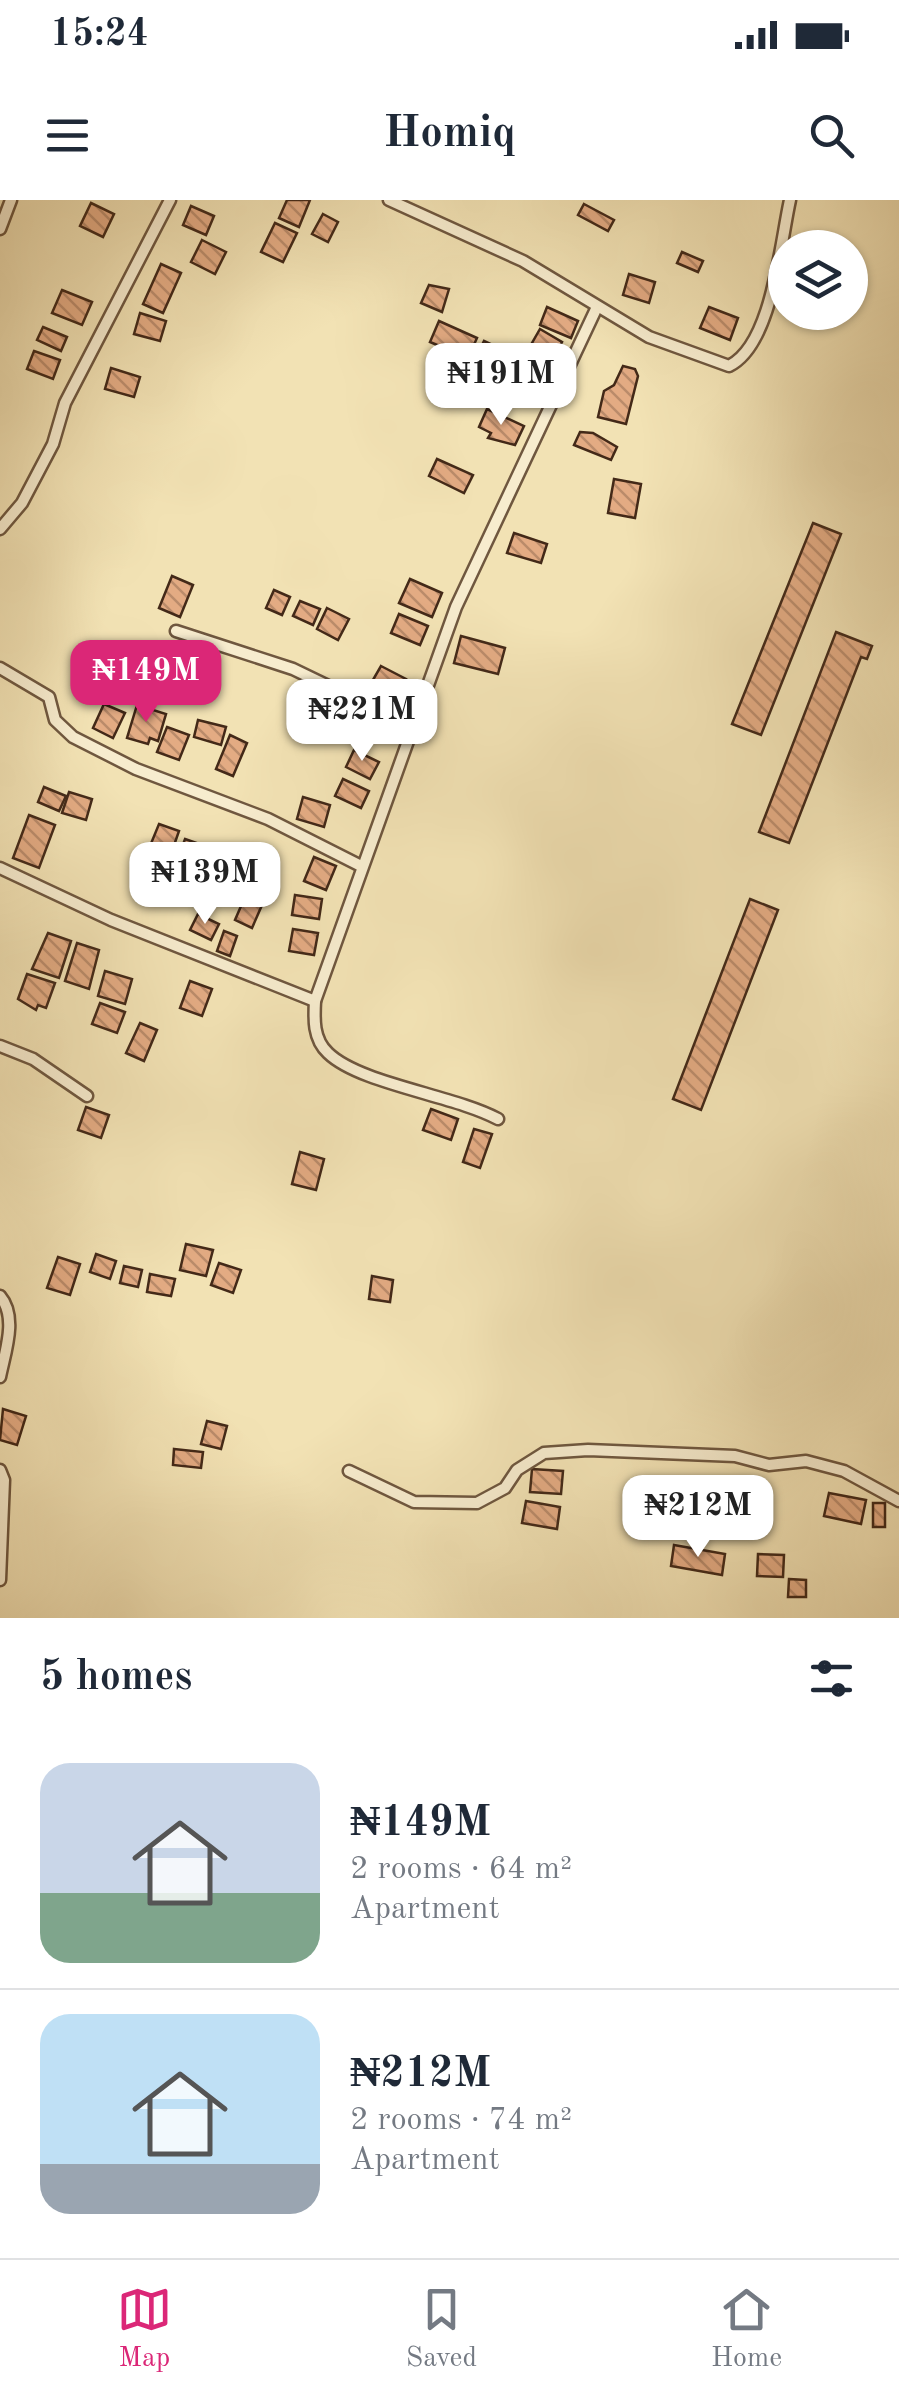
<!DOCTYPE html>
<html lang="en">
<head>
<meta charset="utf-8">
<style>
  body { margin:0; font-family:"Old Standard TT",serif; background:#f6f6f7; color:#1f2937; height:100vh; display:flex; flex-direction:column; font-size:38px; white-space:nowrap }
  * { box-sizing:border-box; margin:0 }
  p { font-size:32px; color:#747a83 }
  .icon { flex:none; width:55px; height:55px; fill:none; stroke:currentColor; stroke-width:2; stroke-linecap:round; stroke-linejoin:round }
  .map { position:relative; height:1418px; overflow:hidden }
  .drawer { display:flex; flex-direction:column; background:#fff; flex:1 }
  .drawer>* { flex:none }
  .controls { position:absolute; left:768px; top:30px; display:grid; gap:20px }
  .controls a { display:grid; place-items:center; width:100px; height:100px; border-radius:50%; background:#fff; box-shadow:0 2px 8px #0004; font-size:50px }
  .price { position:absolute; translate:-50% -85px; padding:0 22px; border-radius:20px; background:#fff; color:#222; font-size:32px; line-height:65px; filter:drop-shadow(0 2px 5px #0008) }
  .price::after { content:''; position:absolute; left:50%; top:60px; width:30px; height:22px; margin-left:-15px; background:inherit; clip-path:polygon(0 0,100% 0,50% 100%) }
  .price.active { background:#db2777; color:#fff }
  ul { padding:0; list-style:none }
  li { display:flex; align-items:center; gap:30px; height:250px; padding:0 40px }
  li+li { border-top:2px solid #e0e1e3 }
  li span { display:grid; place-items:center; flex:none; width:280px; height:200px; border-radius:30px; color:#555 }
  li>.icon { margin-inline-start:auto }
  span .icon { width:120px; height:120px; fill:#fffc; stroke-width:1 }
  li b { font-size:42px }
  h2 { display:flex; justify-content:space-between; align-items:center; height:120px; padding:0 40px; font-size:42px }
  .status { display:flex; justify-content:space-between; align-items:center; height:70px; padding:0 50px; background:#fff; direction:ltr }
  .status svg { height:28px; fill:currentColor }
  header { display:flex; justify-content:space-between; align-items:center; height:130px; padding:0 40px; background:#fff; font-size:45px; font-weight:700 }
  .tab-bar { display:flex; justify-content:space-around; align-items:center; height:140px; border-top:2px solid #e0e1e3; background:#fff; font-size:28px; color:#747a83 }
  .tab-bar a { display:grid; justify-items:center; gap:5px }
  .tab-bar .active { color:#db2777 }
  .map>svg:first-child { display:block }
  .building { fill:url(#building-back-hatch); stroke:#432918; stroke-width:2.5 }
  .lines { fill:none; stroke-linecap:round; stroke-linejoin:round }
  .minor-casing { stroke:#6f573f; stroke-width:15 }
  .minor { stroke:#f7ecce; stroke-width:10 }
</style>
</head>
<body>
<div class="status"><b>15:24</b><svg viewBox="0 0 49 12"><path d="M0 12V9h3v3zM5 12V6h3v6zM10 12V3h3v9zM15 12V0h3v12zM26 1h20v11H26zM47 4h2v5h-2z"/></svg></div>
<header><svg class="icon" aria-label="menu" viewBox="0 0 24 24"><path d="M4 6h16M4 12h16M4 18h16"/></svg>Homiq<svg class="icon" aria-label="search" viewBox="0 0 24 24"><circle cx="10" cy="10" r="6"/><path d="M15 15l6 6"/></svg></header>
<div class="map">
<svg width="899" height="1418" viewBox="0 0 899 1418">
  <defs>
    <pattern id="building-back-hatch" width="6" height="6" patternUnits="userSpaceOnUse" patternTransform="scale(2.5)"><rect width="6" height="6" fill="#e3ab83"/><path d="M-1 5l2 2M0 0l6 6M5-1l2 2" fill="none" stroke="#ba8b6a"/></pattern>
  </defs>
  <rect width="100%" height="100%" fill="#f2e2b4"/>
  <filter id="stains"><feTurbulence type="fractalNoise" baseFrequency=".002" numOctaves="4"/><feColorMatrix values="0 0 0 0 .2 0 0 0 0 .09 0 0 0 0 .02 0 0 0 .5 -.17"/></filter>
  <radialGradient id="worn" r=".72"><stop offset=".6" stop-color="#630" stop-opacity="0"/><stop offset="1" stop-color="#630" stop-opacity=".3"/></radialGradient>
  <g class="building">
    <path d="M 287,0 L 310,0 L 299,27 L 279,18 Z"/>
    <path d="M 91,3 L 114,14 L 103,37 L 80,26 Z"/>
    <path d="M 584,4 L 614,20 L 608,31 L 578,15 Z"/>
    <path d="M 191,6 L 214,16 L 206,35 L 183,25 Z"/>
    <path d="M 323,14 L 338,22 L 328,42 L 312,34 Z"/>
    <path d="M 275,23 L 297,33 L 283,62 L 261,52 Z"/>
    <path d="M 202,40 L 226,52 L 215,74 L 191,62 Z"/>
    <path d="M 682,52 L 703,61 L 698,72 L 677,63 Z"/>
    <path d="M 161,64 L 181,73 L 163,113 L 143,104 Z"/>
    <path d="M 629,74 L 655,82 L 649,103 L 623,95 Z"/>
    <path d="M 429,85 L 449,89 L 442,112 L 421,103 Z"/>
    <path d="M 62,90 L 92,102 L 82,125 L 52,113 Z"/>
    <path d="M 547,107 L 578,121 L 571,138 L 540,125 Z"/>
    <path d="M 709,107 L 738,118 L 730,140 L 700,128 Z"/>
    <path d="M 140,113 L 166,121 L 160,141 L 134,134 Z"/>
    <path d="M 439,121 L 477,138 L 468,158 L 430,142 Z"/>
    <path d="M 43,127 L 67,137 L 61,151 L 37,140 Z"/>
    <path d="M 540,129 L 562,142 L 550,163 L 528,150 Z"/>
    <path d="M 484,141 L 514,155 L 504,176 L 474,162 Z"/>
    <path d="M 34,151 L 60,160 L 53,179 L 27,169 Z"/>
    <path d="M 442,151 L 464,162 L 451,188 L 429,177 Z"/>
    <path d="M 623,166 L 635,169 L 638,176 L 626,224 L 598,217 L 604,191 L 614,185 Z"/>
    <path d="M 111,168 L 140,177 L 134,197 L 105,189 Z"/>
    <path d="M 475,169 L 494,179 L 482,201 L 463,191 Z"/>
    <path d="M 487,209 L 524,226 L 515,245 L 488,238 L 491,233 L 479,227 Z"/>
    <path d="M 580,232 L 593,233 L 617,247 L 611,260 L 574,245 Z"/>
    <path d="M 437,259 L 473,275 L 464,293 L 429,276 Z"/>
    <path d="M 614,279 L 641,284 L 635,318 L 608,313 Z"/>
    <path d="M 813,323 L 841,334 L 761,535 L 732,524 Z"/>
    <path d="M 514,333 L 547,344 L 541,363 L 507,353 Z"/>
    <path d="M 172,376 L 193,385 L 180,417 L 159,408 Z"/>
    <path d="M 410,379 L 442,393 L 432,417 L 399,403 Z"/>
    <path d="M 274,390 L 290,397 L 282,415 L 266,408 Z"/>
    <path d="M 300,401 L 320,409 L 313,425 L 293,416 Z"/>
    <path d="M 327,408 L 349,419 L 338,440 L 317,429 Z"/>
    <path d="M 399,414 L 428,426 L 420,445 L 391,433 Z"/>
    <path d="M 836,432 L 872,446 L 867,459 L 861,457 L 789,643 L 759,632 Z"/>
    <path d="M 461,436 L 505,448 L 498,474 L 454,463 Z"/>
    <path d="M 381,466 L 406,479 L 395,499 L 370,485 Z"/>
    <path d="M 155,473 L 176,479 L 170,502 L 148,496 Z"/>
    <path d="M 104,504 L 125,513 L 113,538 L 93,528 Z"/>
    <path d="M 137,505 L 166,514 L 158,541 L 150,538 L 148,544 L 127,538 Z"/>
    <path d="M 344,510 L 360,518 L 348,540 L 332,531 Z"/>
    <path d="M 198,520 L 226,527 L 221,545 L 194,537 Z"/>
    <path d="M 167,527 L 189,535 L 179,560 L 157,552 Z"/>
    <path d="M 230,535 L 247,543 L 233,576 L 216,569 Z"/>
    <path d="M 354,550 L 379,562 L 370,579 L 346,567 Z"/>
    <path d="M 343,579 L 369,591 L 361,608 L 335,596 Z"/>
    <path d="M 44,587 L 66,596 L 59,611 L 38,602 Z"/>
    <path d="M 69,592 L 92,599 L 86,620 L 62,613 Z"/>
    <path d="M 303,597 L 330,605 L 324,627 L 297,619 Z"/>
    <path d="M 29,615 L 55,625 L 39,668 L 13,658 Z"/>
    <path d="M 159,624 L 179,631 L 171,654 L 150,646 Z"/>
    <path d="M 185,639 L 211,648 L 203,671 L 177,661 Z"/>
    <path d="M 314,657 L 336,666 L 326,690 L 304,681 Z"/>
    <path d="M 295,695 L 322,699 L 319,719 L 292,715 Z"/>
    <path d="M 245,697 L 262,705 L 252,728 L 235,720 Z"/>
    <path d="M 750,699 L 778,710 L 701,910 L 673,899 Z"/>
    <path d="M 198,714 L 219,724 L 211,740 L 190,730 Z"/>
    <path d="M 293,729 L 318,733 L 314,755 L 289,751 Z"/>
    <path d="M 224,731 L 237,736 L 230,756 L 217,751 Z"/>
    <path d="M 48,733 L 71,741 L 59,778 L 32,769 Z"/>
    <path d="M 77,743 L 99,750 L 89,789 L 65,781 Z"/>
    <path d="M 105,771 L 132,779 L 125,804 L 98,796 Z"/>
    <path d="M 27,774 L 55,783 L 46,808 L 38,805 L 36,810 L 18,799 Z"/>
    <path d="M 190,781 L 212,789 L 202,816 L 180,808 Z"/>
    <path d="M 100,803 L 125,812 L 117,833 L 92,824 Z"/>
    <path d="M 140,823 L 157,830 L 144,861 L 126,853 Z"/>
    <path d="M 86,907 L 109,915 L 101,938 L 78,930 Z"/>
    <path d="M 431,909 L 458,919 L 451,940 L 423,930 Z"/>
    <path d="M 474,929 L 492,934 L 480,968 L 463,962 Z"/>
    <path d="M 300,952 L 324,959 L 316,990 L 292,984 Z"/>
    <path d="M 186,1044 L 213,1050 L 206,1076 L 180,1070 Z"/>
    <path d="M 96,1054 L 116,1061 L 110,1079 L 90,1072 Z"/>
    <path d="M 58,1057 L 80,1064 L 70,1095 L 47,1088 Z"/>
    <path d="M 219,1063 L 241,1070 L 233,1093 L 211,1085 Z"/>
    <path d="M 124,1066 L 142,1070 L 138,1087 L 120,1083 Z"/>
    <path d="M 150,1074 L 175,1079 L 171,1096 L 147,1092 Z"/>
    <path d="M 372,1076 L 393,1080 L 390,1102 L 369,1099 Z"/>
    <path d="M 3,1209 L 26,1216 L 17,1245 L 0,1240 Z"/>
    <path d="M 207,1221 L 227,1226 L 221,1249 L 201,1244 Z"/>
    <path d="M 174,1249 L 203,1252 L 201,1268 L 173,1265 Z"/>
    <path d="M 532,1269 L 563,1271 L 561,1294 L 530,1292 Z"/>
    <path d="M 689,1287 L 732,1292 L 729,1313 L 686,1308 Z"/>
    <path d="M 829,1293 L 866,1300 L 861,1324 L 824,1316 Z"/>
    <path d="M 526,1301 L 560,1307 L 557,1329 L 522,1323 Z"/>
    <rect x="873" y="1303" width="12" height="24"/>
    <path d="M 674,1345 L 725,1354 L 722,1375 L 671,1366 Z"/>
    <path d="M 758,1354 L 784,1355 L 783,1377 L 757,1376 Z"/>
    <path d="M 789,1379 L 806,1380 L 806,1397 L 788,1397 Z"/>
  </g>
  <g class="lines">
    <g class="minor-casing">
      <g id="minor">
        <path d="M 389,0 L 523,61 L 649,137 L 729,166 C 772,145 780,45 790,0"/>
        <path d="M 0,29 L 11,0"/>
        <path d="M 0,329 L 22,303 L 53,244 L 65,203 L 170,0"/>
        <path d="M 176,431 L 293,469 L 411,526"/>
        <path d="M 0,468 L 49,497 L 55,520 L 73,537 L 136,569 L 268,619 L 361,666"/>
        <path d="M 0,668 L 111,720 L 315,801"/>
        <path d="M 0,846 L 33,859 L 87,896"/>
        <path d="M 498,919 C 453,895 360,884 328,853 C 313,839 314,819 315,801 L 456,407 L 597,107"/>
        <path d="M 0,1096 C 18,1117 5,1152 0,1177"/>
        <path d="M 0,1270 L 4,1280 L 0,1380"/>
        <path d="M 349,1271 L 414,1302 L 477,1303 L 505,1288 L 517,1270 L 544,1253 L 588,1250 L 735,1256 L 769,1265 L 806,1261 L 844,1271 L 899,1301"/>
      </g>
    </g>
    <use href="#minor" class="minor"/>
  </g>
  <rect width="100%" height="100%" filter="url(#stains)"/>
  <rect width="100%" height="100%" fill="url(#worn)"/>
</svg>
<div class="controls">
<a><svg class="icon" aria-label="layers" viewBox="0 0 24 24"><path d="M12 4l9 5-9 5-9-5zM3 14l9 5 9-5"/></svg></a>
</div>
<b class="price" style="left:501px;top:228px">₦191M</b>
<b class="price active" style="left:146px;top:525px">₦149M</b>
<b class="price" style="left:362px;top:564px">₦221M</b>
<b class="price" style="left:205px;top:727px">₦139M</b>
<b class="price" style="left:698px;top:1360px">₦212M</b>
</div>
<section class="drawer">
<h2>5 homes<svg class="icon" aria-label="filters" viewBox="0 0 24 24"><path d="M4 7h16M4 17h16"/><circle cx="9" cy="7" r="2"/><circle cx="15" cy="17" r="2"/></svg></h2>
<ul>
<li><span style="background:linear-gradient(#c9d6e8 65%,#7fa58c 0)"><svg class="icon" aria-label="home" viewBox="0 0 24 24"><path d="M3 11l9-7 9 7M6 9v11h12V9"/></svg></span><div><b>₦149M</b><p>2 rooms · 64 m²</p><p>Apartment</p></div></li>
<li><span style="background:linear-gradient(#bfe0f5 75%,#9aa5b1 0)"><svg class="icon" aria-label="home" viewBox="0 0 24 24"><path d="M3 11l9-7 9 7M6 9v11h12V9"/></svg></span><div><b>₦212M</b><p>2 rooms · 74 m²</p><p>Apartment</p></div></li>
</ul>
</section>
<nav class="tab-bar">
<a class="active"><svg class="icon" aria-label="map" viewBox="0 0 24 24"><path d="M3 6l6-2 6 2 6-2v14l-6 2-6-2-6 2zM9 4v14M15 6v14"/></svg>Map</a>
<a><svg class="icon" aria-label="saved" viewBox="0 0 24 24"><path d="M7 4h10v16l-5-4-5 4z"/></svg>Saved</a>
<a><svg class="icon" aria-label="home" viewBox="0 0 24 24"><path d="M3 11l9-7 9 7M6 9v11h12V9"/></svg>Home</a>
</nav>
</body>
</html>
